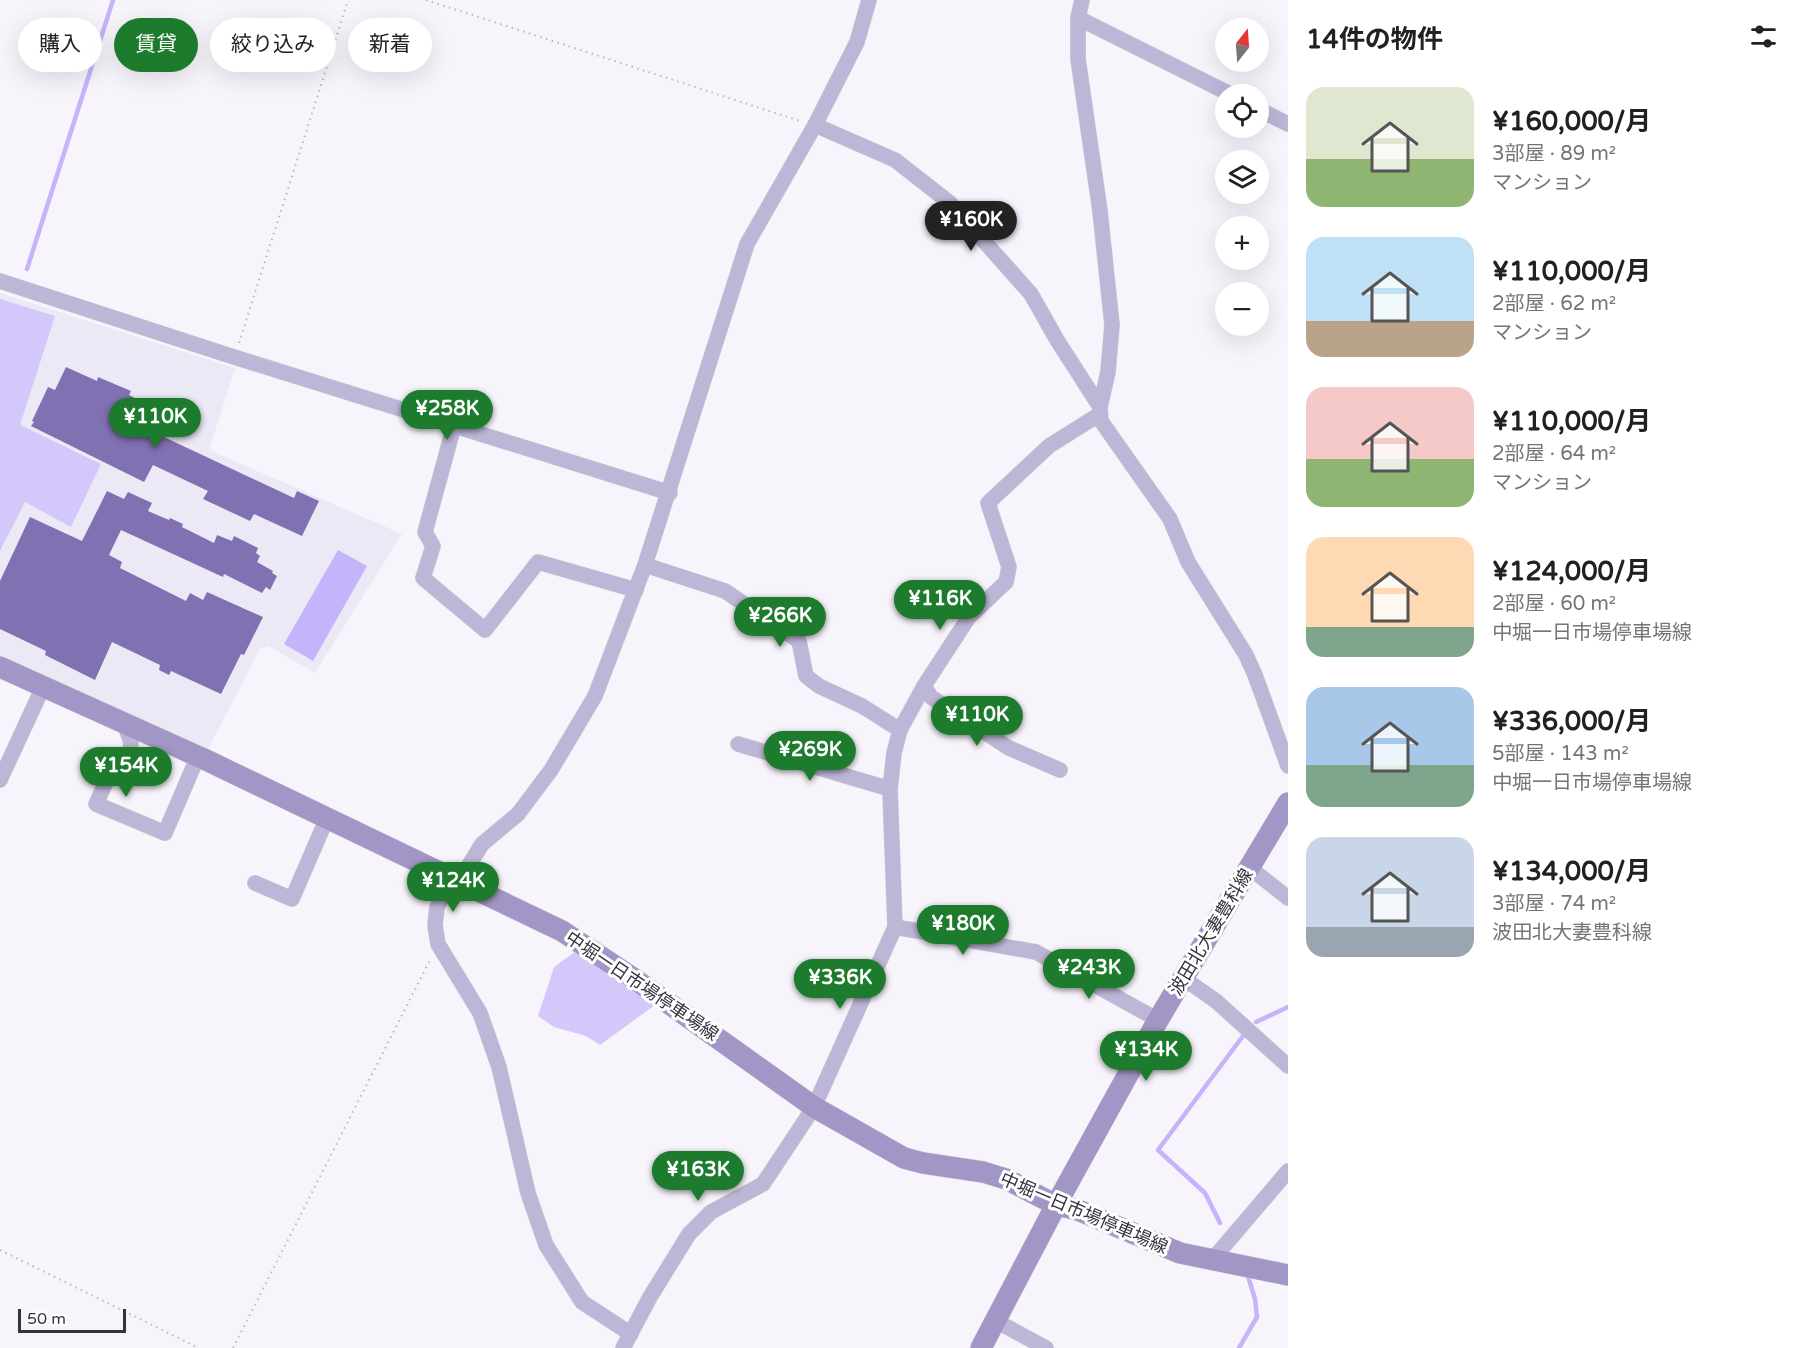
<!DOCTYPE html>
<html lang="ja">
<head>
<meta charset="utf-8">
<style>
  body { margin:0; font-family:"Varela Round","Noto Sans JP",sans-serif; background:#f2f2f2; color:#202124; height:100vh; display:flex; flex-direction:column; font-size:22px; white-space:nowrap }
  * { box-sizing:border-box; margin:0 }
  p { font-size:20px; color:#757577 }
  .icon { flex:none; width:33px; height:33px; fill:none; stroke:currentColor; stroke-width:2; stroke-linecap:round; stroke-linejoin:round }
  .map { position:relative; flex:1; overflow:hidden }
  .drawer { display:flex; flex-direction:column; background:#fff; width:510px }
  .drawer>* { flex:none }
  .guide { position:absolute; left:18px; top:18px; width:570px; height:54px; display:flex; gap:12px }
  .needle { width:39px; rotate:17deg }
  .controls { position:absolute; left:1215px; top:18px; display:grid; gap:12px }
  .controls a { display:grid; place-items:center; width:54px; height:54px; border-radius:50%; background:#fff; box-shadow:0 6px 24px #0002; font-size:30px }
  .scale { position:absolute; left:18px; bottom:15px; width:108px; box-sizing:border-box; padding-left:6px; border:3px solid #36343e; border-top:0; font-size:16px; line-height:21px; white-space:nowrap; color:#36343e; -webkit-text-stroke:4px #fff; paint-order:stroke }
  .price { position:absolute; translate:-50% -51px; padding:0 14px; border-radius:21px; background:#1c7b2c; color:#fff; font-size:20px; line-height:39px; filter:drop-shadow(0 2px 3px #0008) }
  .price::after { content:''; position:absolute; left:50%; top:36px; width:18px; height:14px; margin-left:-9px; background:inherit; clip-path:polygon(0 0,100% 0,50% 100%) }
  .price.selected { background:#222; color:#fff }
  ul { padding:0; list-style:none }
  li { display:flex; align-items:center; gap:18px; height:150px; padding:0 18px }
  li span { display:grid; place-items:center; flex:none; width:168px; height:120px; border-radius:18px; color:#555 }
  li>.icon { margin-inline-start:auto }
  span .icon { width:72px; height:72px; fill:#fffc; stroke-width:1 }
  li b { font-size:26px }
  h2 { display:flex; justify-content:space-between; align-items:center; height:72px; padding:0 18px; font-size:26px }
  .pill { padding:0 21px; border-radius:27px; background:#fff; box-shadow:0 6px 24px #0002; font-size:21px; line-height:54px }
  .pill.selected { background:#1c7b2c; color:#fff }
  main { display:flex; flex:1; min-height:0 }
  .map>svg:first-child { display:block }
  .built { fill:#ebe9f6 }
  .green { fill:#d4c8fb }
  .water { fill:#c5b4fb }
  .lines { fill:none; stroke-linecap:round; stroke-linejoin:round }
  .stream { stroke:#c5b4fb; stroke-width:4.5 }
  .building { fill:#8170b2 }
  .street-casing { stroke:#d4d2d9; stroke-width:16 }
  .secondary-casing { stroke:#d4d2d9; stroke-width:22 }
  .path { stroke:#bab8bf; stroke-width:2; stroke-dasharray:1.5 4.5; stroke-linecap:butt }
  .street { stroke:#bdb6d6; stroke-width:15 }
  .secondary { stroke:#a196c5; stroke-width:21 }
  .labels { text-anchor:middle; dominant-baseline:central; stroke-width:6; stroke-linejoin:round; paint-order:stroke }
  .street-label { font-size:18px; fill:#36343e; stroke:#fff }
</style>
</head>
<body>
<main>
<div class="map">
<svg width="1288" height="1348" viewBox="0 0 1288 1348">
  <rect width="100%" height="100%" fill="#f7f5fb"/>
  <path class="built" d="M 0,293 L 235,368 L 209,450 L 402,534 L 315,673 L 268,646 L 260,649 L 208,749 L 0,655 Z"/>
  <g class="green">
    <path d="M 0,299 L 55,316 L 20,425 L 101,464 L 71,527 L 25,502 L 0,551 Z"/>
    <path d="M 579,949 L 655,1005 L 600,1045 L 586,1036 L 554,1027 L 538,1016 L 554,967 Z"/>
  </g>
  <path class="water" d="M 338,550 L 367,566 L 313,661 L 284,644 Z"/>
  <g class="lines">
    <g class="stream">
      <path d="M 27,269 L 113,0"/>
      <path d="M 1256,1022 L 1288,1007"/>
      <path d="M 1220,1223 L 1205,1193 L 1158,1150 L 1246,1032"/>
      <path d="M 1239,1348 L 1257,1317 L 1255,1299 L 1247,1273"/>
    </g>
  </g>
  <g class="building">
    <path d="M 66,367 L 97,381 L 98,377 L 131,391 L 129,395 L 146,404 L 144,406 L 157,414 L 149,430 L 294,498 L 297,491 L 319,501 L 302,536 L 254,514 L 250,521 L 203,499 L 208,491 L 153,465 L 144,482 L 31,426 L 34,422 L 32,421 L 48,387 L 55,390 Z"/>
    <path d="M 107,491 L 124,499 L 128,492 L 152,503 L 148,511 L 169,520 L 170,518 L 183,524 L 182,527 L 214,543 L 217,535 L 232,541 L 234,536 L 258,548 L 256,553 L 260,556 L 257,562 L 273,571 L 272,573 L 277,576 L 270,590 L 266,587 L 262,593 L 224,574 L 223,577 L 121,530 L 109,555 L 122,562 L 120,568 L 186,601 L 190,593 L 203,600 L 207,592 L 263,617 L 244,655 L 241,654 L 221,694 L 171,671 L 169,675 L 159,670 L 160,665 L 112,642 L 95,680 L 45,655 L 46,651 L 0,629 L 0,581 L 30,517 L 82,541 Z"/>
  </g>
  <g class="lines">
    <g class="street-casing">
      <g id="street">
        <path d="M 1082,0 L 1078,18 L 1078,59 L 1100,211 L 1112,325 L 1108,372 L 1100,407 L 1101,421 L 1170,519 L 1188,562 L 1246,655 L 1255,675 L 1288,766"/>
        <path d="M 1078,18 L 1230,94"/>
        <path d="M 1258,109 L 1288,124"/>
        <path d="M 815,125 L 895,160 L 950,203 L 1031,294 L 1057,340 L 1100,407"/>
        <path d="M 0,281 L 234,357 L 670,493"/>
        <path d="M 454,426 L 425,532 L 433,546 L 423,578 L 485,630 L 538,562 L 636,590"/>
        <path d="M 645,565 L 725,591 L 799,641 L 806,676 L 819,686 L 862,706 L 900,730"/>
        <path d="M 924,686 L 931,697 L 1009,748 L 1060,770"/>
        <path d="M 124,723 L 131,742 L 130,753 L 123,763 L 111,771 L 96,804 L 165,833 L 198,756"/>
        <path d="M 738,744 L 890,789"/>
        <path d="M 0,780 L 43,687"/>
        <path d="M 1250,868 L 1288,898"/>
        <path d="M 453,878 L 437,907 L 435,925 L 438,944 L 480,1013 L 499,1067 L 528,1193 L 546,1245 L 582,1302 L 631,1334"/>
        <path d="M 460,882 L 463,875 L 482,844 L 518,814 L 551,770 L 595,696 L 645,565 L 747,244 L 815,125 L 857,42 L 869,0"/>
        <path d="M 255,883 L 292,899 L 327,818"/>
        <path d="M 895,927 L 1036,952 L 1158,1020"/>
        <path d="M 1183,978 L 1216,1001 L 1288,1066"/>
        <path d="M 1213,1259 L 1288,1171"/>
        <path d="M 996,1321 L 1046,1348"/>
        <path d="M 623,1348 L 650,1297 L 689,1234 L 711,1212 L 763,1184 L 814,1107 L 895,927 L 890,789 L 894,753 L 900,730 L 924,686 L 969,617 L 1006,582 L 1009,567 L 988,503 L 1049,446 L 1100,414"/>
      </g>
    </g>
    <g class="secondary-casing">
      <g id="secondary">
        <path d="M 0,667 L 204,759 L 562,931 L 633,978 L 814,1107 L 904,1158 L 923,1163 L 983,1172 L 1006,1179 L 1056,1205 L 1078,1210 L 1180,1253 L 1288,1275"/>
        <path d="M 981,1348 L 1056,1205 L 1158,1020 L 1288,803"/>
      </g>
    </g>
    <g class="path">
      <path d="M 426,0 L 800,121"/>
      <path d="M 239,343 L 348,0"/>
      <path d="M 0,1250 L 199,1348"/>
      <path d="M 233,1348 L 430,960"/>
    </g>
    <use href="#street" class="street"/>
    <use href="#secondary" class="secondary"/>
  </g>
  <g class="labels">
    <g class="street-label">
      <text transform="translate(1211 932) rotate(-59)">波田北大妻豊科線</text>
      <text transform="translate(642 986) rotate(34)">中堀一日市場停車場線</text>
      <text transform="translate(1084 1213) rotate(23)">中堀一日市場停車場線</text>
    </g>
  </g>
</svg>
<div class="controls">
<a><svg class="needle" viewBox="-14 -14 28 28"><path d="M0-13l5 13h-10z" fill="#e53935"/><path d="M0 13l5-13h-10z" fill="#757577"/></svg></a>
<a><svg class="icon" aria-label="locate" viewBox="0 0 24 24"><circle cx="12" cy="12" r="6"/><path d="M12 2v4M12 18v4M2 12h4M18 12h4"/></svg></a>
<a><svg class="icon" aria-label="layers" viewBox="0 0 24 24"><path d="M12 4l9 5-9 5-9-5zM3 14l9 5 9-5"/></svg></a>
<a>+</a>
<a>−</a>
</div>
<div class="scale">50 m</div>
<b class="price selected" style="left:971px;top:252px">¥160K</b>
<b class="price" style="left:447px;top:441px">¥258K</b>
<b class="price" style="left:155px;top:449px">¥110K</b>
<b class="price" style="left:940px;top:631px">¥116K</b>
<b class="price" style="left:780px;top:648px">¥266K</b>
<b class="price" style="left:977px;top:747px">¥110K</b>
<b class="price" style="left:810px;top:782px">¥269K</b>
<b class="price" style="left:126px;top:798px">¥154K</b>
<b class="price" style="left:453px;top:913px">¥124K</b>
<b class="price" style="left:963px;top:956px">¥180K</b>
<b class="price" style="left:1089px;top:1000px">¥243K</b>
<b class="price" style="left:840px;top:1010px">¥336K</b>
<b class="price" style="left:1146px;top:1082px">¥134K</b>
<b class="price" style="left:698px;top:1202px">¥163K</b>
<div class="guide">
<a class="pill">購入</a>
<a class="pill selected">賃貸</a>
<a class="pill">絞り込み</a>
<a class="pill">新着</a>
</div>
</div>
<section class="drawer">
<h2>14件の物件<svg class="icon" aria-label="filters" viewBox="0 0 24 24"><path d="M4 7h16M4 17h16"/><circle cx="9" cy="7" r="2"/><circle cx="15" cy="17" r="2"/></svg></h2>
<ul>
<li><span style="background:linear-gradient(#dfe7d0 60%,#8fb573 0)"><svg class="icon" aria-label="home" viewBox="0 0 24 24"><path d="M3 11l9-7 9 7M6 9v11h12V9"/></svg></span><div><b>¥160,000/月</b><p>3部屋 · 89 m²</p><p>マンション</p></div></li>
<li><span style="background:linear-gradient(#bfe0f5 70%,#b9a48a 0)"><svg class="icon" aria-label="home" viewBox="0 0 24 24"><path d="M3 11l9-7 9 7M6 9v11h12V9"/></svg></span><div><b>¥110,000/月</b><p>2部屋 · 62 m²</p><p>マンション</p></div></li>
<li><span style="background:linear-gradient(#f6c9c9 60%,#8fb573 0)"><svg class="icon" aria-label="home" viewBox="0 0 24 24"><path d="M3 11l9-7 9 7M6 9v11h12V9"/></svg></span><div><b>¥110,000/月</b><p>2部屋 · 64 m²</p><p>マンション</p></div></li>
<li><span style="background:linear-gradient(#ffd9b3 75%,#7fa58c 0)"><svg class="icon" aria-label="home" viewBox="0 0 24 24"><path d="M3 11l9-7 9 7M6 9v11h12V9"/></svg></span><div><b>¥124,000/月</b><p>2部屋 · 60 m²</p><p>中堀一日市場停車場線</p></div></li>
<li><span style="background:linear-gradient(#a9c7e8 65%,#7fa58c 0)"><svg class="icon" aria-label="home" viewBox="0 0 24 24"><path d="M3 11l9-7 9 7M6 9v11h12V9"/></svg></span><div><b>¥336,000/月</b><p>5部屋 · 143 m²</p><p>中堀一日市場停車場線</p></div></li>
<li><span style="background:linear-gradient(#c9d6e8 75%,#9aa5b1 0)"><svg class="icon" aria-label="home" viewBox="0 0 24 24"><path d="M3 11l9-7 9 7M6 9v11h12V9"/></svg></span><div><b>¥134,000/月</b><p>3部屋 · 74 m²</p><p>波田北大妻豊科線</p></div></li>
</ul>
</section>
</main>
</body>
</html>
